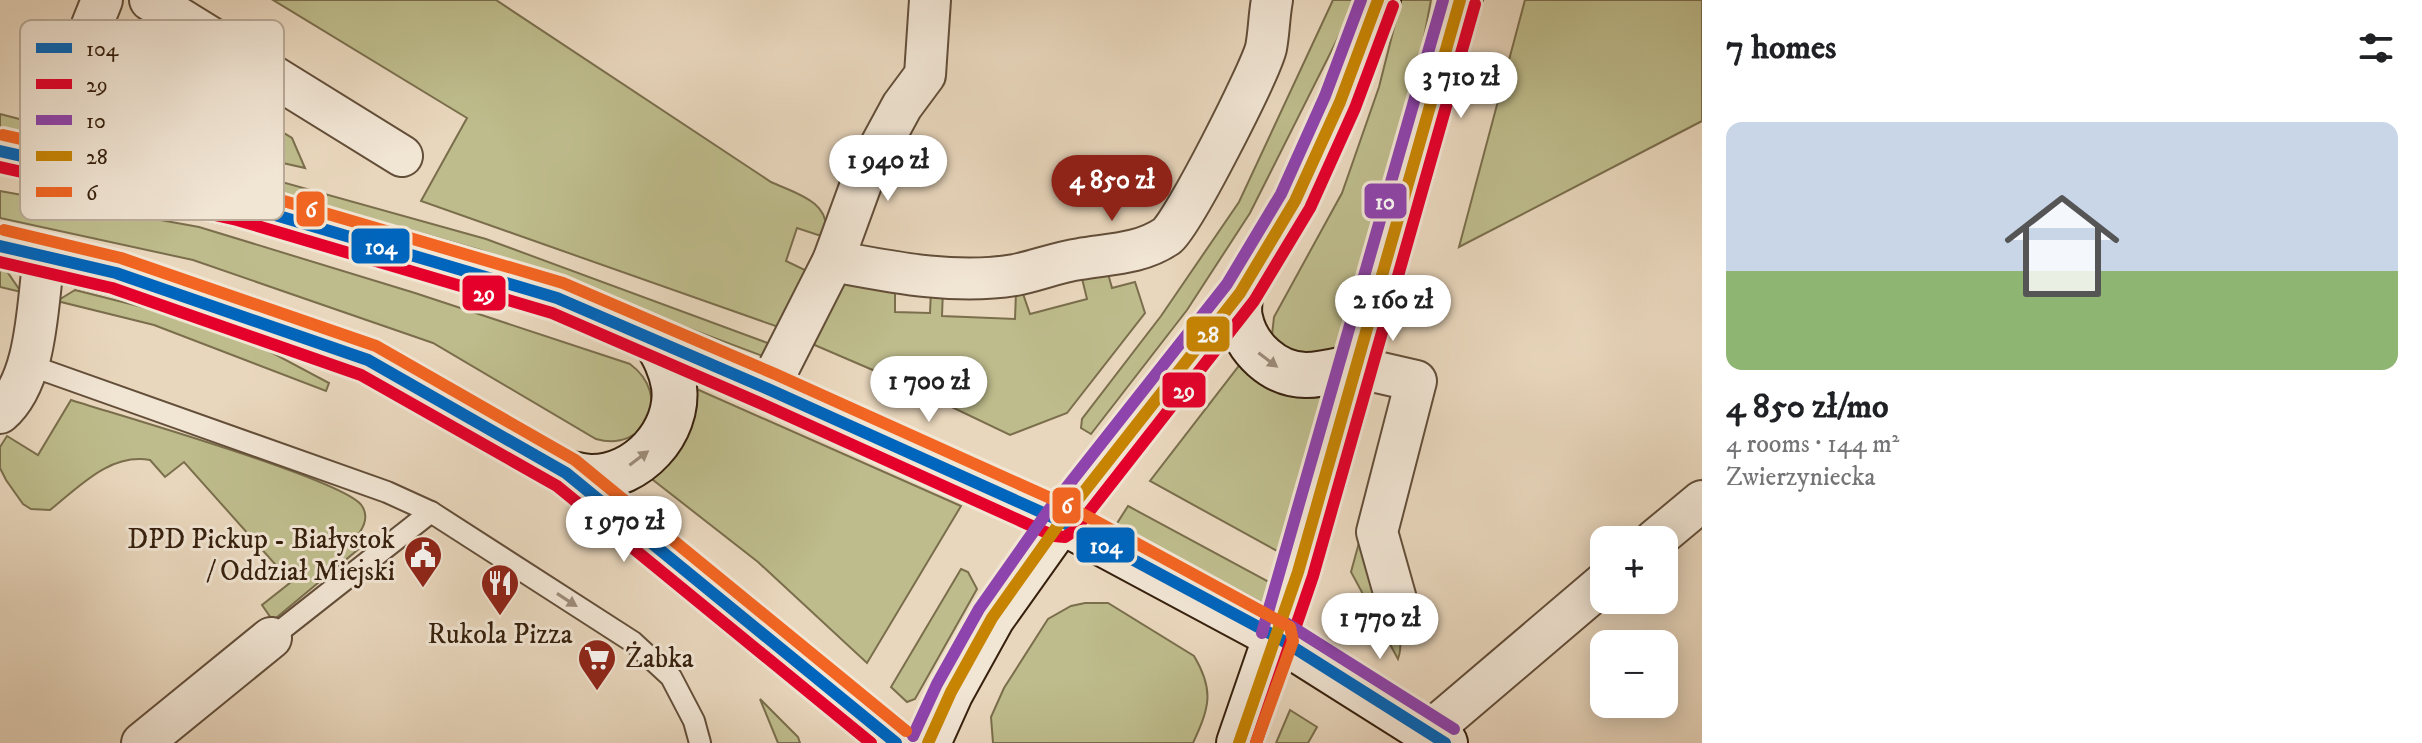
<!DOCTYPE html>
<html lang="en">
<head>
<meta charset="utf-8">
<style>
  body { margin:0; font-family:"IM FELL DW Pica",serif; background:#f2f2f2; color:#202124; height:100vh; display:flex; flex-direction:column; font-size:30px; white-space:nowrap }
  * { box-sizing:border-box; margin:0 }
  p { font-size:26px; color:#757577 }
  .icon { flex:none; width:44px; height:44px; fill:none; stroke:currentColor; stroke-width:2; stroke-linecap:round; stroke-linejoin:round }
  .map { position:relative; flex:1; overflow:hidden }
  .side { display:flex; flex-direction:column; background:#fff; width:720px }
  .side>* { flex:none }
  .tools { position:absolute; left:1590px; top:526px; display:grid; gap:16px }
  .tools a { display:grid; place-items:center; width:88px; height:88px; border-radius:16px; background:#fff; box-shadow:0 4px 20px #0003; font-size:40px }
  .price { position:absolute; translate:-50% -68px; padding:0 18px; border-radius:28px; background:#fff; color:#222; font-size:26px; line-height:52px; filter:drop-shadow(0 2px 4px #0008) }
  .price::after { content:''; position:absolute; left:50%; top:48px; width:24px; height:18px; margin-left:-12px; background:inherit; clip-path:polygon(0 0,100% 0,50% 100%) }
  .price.active { background:#8f2418; color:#fff }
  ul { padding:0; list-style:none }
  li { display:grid; align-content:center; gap:16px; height:424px; padding:0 24px }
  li+li { border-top:2px solid #e0e0e0 }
  li span { display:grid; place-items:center; height:248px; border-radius:16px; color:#555 }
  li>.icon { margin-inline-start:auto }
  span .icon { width:144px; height:144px; fill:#fffc; stroke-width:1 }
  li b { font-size:34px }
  h2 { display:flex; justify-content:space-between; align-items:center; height:96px; padding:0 24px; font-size:34px }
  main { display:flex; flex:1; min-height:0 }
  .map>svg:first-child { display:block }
  .green { fill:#bebc8c; stroke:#7a6e4c; stroke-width:2 }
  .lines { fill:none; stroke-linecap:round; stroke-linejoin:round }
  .lane-casing { stroke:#634e39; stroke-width:24 }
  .street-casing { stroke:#634e39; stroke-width:44 }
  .secondary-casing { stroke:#36200d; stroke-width:48 }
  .lane { stroke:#f1e5d4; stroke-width:20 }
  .street { stroke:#f1e5d4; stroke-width:40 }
  .secondary { stroke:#f1e5d4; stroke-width:44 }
  .bus-1-casing { stroke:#f1e5d4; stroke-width:18 }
  .bus-2-casing { stroke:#f1e5d4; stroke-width:18 }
  .bus-3-casing { stroke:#f1e5d4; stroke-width:18 }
  .bus-4-casing { stroke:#f1e5d4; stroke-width:18 }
  .bus-5-casing { stroke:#f1e5d4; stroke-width:18 }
  .bus-1 { stroke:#0065bd; stroke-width:12 }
  .bus-2 { stroke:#e4002b; stroke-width:12 }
  .bus-3 { stroke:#8e44ad; stroke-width:12 }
  .bus-4 { stroke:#c78403; stroke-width:12 }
  .bus-5 { stroke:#f26522; stroke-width:12 }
  .oneway { fill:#9d8c7a }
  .labels { text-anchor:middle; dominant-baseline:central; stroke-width:6; stroke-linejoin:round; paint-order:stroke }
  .poi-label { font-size:28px; fill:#36200d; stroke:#f1e5d4; text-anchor:end }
  .key { fill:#f1e5d4; stroke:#b9aa98; stroke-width:2 }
  .key-label { font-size:22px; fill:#36200d }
  .line-badge { stroke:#f1e5d4; stroke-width:3 }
  .badge-label { font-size:22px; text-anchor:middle; font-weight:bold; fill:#fff }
</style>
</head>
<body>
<main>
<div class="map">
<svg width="1702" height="743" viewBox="0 0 1702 743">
  <rect width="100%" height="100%" fill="#e9d7bd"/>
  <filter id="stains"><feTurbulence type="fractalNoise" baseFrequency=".0025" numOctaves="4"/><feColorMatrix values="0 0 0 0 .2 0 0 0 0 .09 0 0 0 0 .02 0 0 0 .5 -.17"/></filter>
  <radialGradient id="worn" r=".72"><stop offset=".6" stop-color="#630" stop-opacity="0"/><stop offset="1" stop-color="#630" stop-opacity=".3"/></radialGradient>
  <g class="green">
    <path d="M 273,0 L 496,0 L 771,182 C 795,193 832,202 825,234 L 818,235 L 797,228 L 786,261 L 809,272 L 787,330 L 421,201 L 467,118 Z"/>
    <path d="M 1333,0 L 1354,0 L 1351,12 L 1250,213 L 1187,310 L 1091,434 L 1081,428 L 1082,419 L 1161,316 L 1239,202 Z"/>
    <path d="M 1401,0 L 1431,0 L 1418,70 L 1335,357 L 1290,361 L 1272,335 L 1274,317 L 1342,193 L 1379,87 Z"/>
    <path d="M 1525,0 L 1702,0 L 1702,121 L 1459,247 Z"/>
    <path d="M 130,39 L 292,138 L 305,168 L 106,123 L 102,115 L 116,43 Z"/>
    <path d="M 0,114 L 50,127 C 28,136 23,136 0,129 Z"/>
    <path d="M 94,138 L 221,165 L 486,239 L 773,345 L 768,358 L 480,250 L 315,203 L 107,151 Z"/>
    <path d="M 0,191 L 199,227 L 415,293 L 630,364 C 673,396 646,453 596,439 L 433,343 L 193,260 L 0,218 Z"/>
    <path d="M 0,269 L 6,270 L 21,292 L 0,287 Z"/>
    <path d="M 1080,270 L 1107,270 L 1112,288 L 1135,282 L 1145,313 L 1067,413 L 1010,435 L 889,377 L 803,340 L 844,280 L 895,286 L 895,312 L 930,313 L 931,290 L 943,290 L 942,316 L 1015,319 L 1016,292 L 1022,291 L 1030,314 L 1087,299 Z"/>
    <path d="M 75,290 L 170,314 L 246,339 L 329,383 L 326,391 L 154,325 L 57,301 Z"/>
    <path d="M 1245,358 C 1270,390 1281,401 1324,397 L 1279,552 L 1150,481 Z"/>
    <path d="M 683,383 L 961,506 L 867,663 L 758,562 L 639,469 Z"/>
    <path d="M 71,400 C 114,414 346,480 362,506 C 370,518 362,530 355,539 L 361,547 L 276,618 L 271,618 L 262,605 L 291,582 L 184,462 L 165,477 L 150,460 C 110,453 80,486 50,510 L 31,509 L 23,504 L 6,480 L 0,468 L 0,447 L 7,436 L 38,455 Z"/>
    <path d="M 1128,506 L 1271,583 L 1263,608 L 1116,525 Z"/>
    <path d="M 1360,539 C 1375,569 1410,626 1398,659 L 1351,572 Z"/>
    <path d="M 961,569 L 968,572 L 977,589 L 915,699 L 907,702 L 891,687 Z"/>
    <path d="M 1085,603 L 1108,603 L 1194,656 C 1215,691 1209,708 1193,743 L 993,743 L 991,717 L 1004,688 L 1048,619 L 1071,606 Z"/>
    <path d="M 760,699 L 798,737 L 800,743 L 778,743 Z"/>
    <path d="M 1290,710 L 1317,727 L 1308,743 L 1276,743 Z"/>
  </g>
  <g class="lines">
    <g class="lane-casing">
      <g id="lane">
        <path d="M 29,365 L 387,492 L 431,512 L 633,642 L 671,677 L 694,721 L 700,743"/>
        <path d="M 271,638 L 431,512"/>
      </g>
    </g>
    <g class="street-casing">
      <g id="street">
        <path d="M 150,0 L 402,156"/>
        <path d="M 67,166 L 92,25 L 102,0"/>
        <path d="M 833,261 C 892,272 955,285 1015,275 C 1036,271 1058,262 1080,259 C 1109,254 1141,254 1167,236 C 1183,224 1260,72 1266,48 C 1269,33 1269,16 1272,0"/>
        <path d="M 1355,367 L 1416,381 L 1377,532 L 1397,603"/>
        <path d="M 768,389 L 833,261 L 864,176 L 902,106 L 925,75 L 930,0"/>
        <path d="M 0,413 C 38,380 37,304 44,257"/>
        <path d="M 1655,540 L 1702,501"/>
        <path d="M 1429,732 L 1604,583"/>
        <path d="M 142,743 L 271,638"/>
      </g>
    </g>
    <g class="secondary-casing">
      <g id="secondary">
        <path d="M 0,151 L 241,205 L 557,298 L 768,389 L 1061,521 L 1277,637 L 1445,743"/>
        <path d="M 0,246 L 116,273 L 368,360 L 566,473 L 896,743"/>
        <path d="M 1240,293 C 1240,301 1238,310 1240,318 C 1246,348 1274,375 1306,375 C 1322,375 1339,370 1355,367"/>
        <path d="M 566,473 C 574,474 583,477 591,477 C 637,478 680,432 674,386 C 671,368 664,355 655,340"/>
        <path d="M 928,743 L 951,692 L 992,618 L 1061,521 L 1240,293 L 1295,201 L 1340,102 L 1378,0"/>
        <path d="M 1239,743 L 1298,572 L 1460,0"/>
      </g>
    </g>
    <use href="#lane" class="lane"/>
    <use href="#street" class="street"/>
    <use href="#secondary" class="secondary"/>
    <g class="bus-1-casing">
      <g id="bus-1">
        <path d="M 0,151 L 241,205 L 557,298 L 768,389 L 1061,521 L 1277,637 L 1445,743"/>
        <path d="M 0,246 L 116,273 L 368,360 L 566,473 L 896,743"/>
      </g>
    </g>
    <g class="bus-2-casing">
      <g id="bus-2">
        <path d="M 0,167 L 237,220 L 552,313 L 762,404 L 1054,536 L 1065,537 L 1074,531 L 1254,301 L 1310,208 L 1355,108 L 1393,6"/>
        <path d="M 0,262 L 112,288 L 361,375 L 557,486 L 871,743"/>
        <path d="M 1256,743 L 1313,576 L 1475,4"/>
      </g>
    </g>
    <g class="bus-3-casing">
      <g id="bus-3">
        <path d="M 1286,623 L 1454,729"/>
        <path d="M 1262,633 L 1443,0"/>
        <path d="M 913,736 L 937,684 L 979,609 L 1048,511 L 1227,284 L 1281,194 L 1325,96 L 1361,0"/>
      </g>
    </g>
    <g class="bus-4-casing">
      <g id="bus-4">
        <path d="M 928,743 L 951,692 L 992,618 L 1061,521 L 1240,293 L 1295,201 L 1340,102 L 1378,0"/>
        <path d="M 1239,743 L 1298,572 L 1460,0"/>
      </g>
    </g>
    <g class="bus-5-casing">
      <g id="bus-5">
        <path d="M 3,135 L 246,190 L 563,283 L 775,374 L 1068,506 L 1290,627 L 1293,641 L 1256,743"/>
        <path d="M 4,230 L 121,258 L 376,346 L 575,460 L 906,731"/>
      </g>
    </g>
    <use href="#bus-1" class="bus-1"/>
    <use href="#bus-2" class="bus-2"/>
    <use href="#bus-3" class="bus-3"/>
    <use href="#bus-4" class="bus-4"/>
    <use href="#bus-5" class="bus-5"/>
  </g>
  <defs><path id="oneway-solid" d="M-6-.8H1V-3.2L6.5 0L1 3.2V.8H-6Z" transform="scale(2)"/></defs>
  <g class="oneway">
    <use href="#oneway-solid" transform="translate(1268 360) rotate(37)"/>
    <use href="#oneway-solid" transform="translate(639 458) rotate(-37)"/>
    <use href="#oneway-solid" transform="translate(567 600) rotate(33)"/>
  </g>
  <defs>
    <g id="civic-pin" transform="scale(2)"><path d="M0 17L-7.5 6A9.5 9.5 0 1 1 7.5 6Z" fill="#8f2418" stroke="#f1e5d4"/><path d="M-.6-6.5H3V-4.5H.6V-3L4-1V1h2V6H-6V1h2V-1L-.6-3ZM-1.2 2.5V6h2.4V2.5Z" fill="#fff"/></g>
    <g id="restaurant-pin" transform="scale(2)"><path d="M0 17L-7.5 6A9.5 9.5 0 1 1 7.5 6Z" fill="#8f2418" stroke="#f1e5d4"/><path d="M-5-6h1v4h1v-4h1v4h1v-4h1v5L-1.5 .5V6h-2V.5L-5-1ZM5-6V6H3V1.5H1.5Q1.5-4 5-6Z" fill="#fff"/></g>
    <g id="supermarket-pin" transform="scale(2)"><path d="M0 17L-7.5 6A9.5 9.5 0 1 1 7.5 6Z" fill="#8f2418" stroke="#f1e5d4"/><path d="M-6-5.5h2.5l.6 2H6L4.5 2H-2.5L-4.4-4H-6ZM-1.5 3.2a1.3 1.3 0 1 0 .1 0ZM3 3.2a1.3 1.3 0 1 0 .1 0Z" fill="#fff"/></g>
  </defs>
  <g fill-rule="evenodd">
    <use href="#civic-pin" x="423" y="555"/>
    <use href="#restaurant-pin" x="500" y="583"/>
    <use href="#supermarket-pin" x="597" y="658"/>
  </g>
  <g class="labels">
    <g class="poi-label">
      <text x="395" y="539">DPD Pickup - Białystok<tspan x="395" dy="32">/ Oddział Miejski</tspan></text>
      <text x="500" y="634" text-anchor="middle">Rukola Pizza</text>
      <text x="625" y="658" text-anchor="start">Żabka</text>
    </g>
  </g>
  <rect x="20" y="20" width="264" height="200" rx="12" class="key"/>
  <rect x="36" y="43" width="36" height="10" fill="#0065bd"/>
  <rect x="36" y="79" width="36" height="10" fill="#e4002b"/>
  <rect x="36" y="115" width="36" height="10" fill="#8e44ad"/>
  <rect x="36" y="151" width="36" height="10" fill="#c78403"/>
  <rect x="36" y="187" width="36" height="10" fill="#f26522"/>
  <g class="key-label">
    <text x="86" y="56">104</text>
    <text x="86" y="92">29</text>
    <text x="86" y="128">10</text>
    <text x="86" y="164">28</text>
    <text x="86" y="200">6</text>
  </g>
  <g class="line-badge">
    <rect x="1363" y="182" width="45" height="38" rx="8" fill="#8e44ad"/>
    <rect x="295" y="190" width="31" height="38" rx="8" fill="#f26522"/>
    <rect x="350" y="227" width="61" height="38" rx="8" fill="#0065bd"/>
    <rect x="461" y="274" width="46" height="38" rx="8" fill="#e4002b"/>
    <rect x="1185" y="315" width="46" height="38" rx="8" fill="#c78403"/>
    <rect x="1161" y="371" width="46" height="38" rx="8" fill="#e4002b"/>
    <rect x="1051" y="486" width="31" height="39" rx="8" fill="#f26522"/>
    <rect x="1075" y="526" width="61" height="38" rx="8" fill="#0065bd"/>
  </g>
  <g class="badge-label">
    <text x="1385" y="209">10</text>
    <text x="311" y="217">6</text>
    <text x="381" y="254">104</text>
    <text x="484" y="301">29</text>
    <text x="1208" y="342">28</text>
    <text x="1184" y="398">29</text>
    <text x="1067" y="513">6</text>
    <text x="1106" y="553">104</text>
  </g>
  <rect width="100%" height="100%" filter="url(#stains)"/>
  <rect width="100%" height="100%" fill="url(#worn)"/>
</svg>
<div class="tools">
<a>+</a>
<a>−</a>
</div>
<b class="price" style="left:1461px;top:120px">3 710 zł</b>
<b class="price" style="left:888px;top:203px">1 940 zł</b>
<b class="price active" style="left:1112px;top:223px">4 850 zł</b>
<b class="price" style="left:1393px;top:343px">2 160 zł</b>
<b class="price" style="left:929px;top:424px">1 700 zł</b>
<b class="price" style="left:624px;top:564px">1 970 zł</b>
<b class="price" style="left:1380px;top:661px">1 770 zł</b>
</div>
<section class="side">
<h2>7 homes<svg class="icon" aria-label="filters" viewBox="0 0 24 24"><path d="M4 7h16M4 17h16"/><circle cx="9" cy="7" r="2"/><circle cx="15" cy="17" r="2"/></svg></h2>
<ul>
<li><span style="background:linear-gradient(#c9d6e8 60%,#8fb573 0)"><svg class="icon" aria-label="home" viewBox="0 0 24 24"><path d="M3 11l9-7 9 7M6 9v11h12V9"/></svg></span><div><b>4 850 zł/mo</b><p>4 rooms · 144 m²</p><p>Zwierzyniecka</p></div></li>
</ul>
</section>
</main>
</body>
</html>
